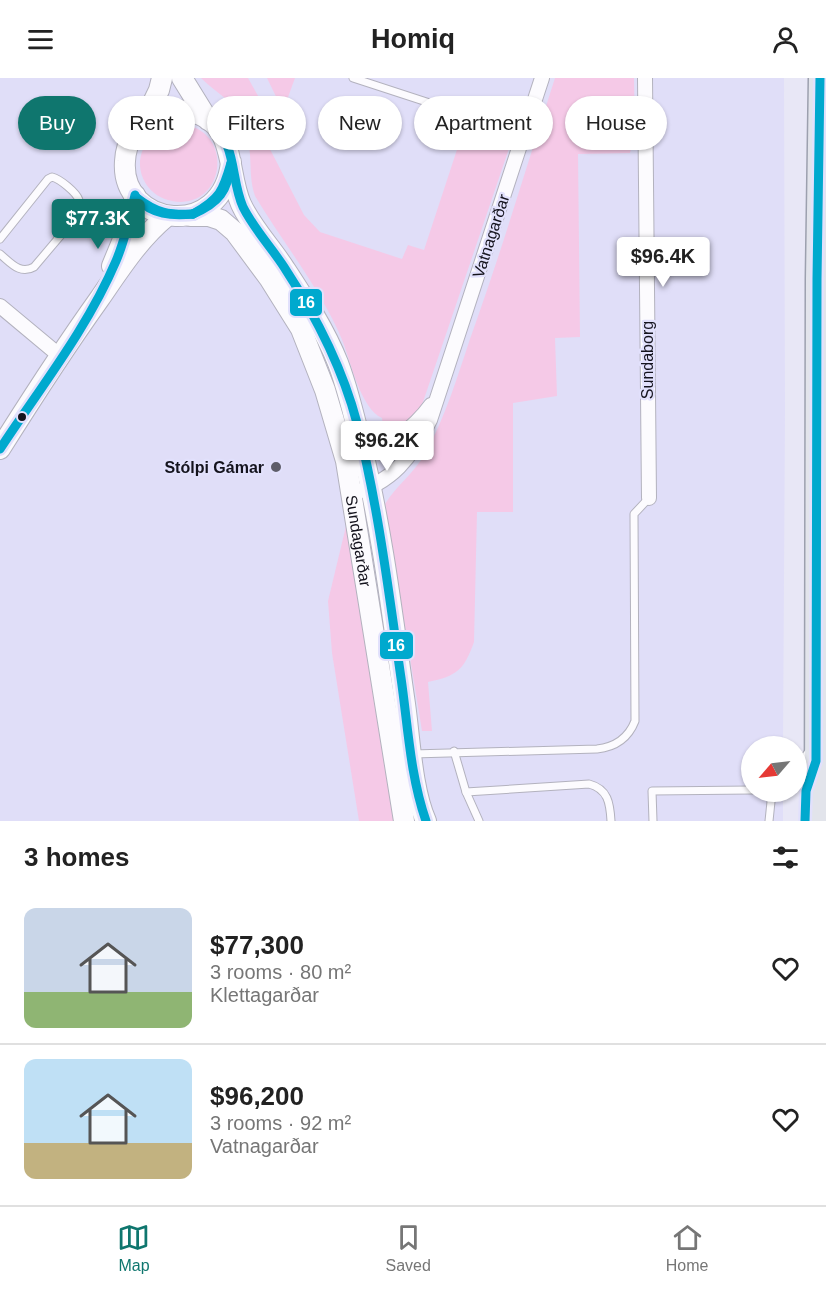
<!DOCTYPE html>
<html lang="en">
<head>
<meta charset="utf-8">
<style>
  body { margin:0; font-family:Helvetica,sans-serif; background:#f6f6f6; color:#222; height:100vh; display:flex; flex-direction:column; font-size:22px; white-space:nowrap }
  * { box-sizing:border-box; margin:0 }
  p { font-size:20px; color:#767676 }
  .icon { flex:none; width:33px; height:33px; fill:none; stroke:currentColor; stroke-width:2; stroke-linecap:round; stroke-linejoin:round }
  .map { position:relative; height:743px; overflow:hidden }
  .drawer { display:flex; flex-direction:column; background:#fff; flex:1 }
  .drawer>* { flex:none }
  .banner { position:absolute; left:18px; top:18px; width:790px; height:54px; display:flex; gap:12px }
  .needle { width:39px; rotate:242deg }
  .fabs { position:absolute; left:741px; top:658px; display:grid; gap:12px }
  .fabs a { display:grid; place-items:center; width:66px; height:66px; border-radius:50%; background:#fff; box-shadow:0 2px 4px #0004; font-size:30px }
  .price { position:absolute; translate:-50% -51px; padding:0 14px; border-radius:6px; background:#fff; color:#222; font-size:20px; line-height:39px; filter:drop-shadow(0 2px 3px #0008) }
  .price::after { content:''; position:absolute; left:50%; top:36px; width:18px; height:14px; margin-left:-9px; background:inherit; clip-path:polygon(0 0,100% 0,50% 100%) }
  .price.selected { background:#0f766e; color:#fff }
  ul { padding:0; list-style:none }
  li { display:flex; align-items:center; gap:18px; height:150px; padding:0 24px }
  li+li { border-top:2px solid #e0e0e0 }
  li span { display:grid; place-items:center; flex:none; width:168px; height:120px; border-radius:12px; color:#555 }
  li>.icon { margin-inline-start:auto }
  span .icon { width:72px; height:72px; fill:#fffc; stroke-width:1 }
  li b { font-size:26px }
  h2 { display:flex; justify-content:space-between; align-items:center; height:72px; padding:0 24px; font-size:26px }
  .chip { padding:0 21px; border-radius:27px; background:#fff; box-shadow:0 2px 4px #0004; font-size:21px; line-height:54px }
  .chip.selected { background:#0f766e; color:#fff }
  header { display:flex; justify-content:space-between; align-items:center; height:78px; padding:0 24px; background:#fff; font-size:27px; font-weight:600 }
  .tab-bar { display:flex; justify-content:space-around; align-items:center; height:84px; border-top:2px solid #e0e0e0; background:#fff; font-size:16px; color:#767676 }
  .tab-bar a { display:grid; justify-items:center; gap:3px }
  .tab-bar .selected { color:#0f766e }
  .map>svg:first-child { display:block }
  .built { fill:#e0def8 }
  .green { fill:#f5c9e7 }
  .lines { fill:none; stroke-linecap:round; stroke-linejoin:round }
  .lane-casing { stroke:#b3b2be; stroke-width:9 }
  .street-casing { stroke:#b3b2be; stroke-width:16 }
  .secondary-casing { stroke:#b3b2be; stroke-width:22 }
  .primary-casing { stroke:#9ca0ae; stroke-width:25 }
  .lane { stroke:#fcfbfe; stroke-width:7 }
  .street { stroke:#fcfbfe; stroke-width:14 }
  .secondary { stroke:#fcfbfe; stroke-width:20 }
  .primary { stroke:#e2e4eb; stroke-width:22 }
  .bus-1-casing { stroke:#e2e1fc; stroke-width:14 }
  .bus-1 { stroke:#00a9ce; stroke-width:9 }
  .bus-dot { fill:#14131d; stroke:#e2e1fc; stroke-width:2 }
  .poi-dot { fill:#5e5d69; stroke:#e2e1fc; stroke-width:2 }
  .labels { text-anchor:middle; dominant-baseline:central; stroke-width:4.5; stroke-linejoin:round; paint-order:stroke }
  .street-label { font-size:16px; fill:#14131d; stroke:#e2e1fc }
  .poi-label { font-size:16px; font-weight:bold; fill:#14131d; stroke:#e2e1fc; text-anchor:end }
  .line-badge { stroke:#e2e1fc; stroke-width:2 }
  .badge-label { font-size:16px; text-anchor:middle; font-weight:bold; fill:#fff }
</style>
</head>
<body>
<header><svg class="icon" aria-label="menu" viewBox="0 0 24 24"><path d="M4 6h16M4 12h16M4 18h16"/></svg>Homiq<svg class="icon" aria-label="person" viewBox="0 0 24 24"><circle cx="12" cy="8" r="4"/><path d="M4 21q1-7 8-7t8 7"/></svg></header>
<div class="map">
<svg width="826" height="743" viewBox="0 0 826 743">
  <rect width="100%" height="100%" fill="#e8e7f6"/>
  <path class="built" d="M 0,0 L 784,0 L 785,333 L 783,669 L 752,669 L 752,714 L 783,714 L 783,743 L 0,743 Z"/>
  <g class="green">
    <path d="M 201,0 L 248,0 L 270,39 L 257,46 L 304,137 L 320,154 L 402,181 L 408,167 L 424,172 L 474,20 L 521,35 L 423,324 C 412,343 405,347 383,348 L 382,340 C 361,331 351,285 343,264 C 323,214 283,165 255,118 C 250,104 251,91 250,77 C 249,57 241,35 226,21 C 218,14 209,8 201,0 Z"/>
    <path d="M 267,0 L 295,0 L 283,33 Z"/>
    <path d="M 555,0 L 634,0 L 635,56 L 630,75 L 578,76 L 580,259 L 555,260 L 557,318 L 513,325 L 513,434 L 477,434 L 474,564 C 464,592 457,598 428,604 L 432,653 L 422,653 L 385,426 C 396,408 414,395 425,376 C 445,340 457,300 470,261 C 501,175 527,87 555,0 Z"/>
    <path d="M 170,46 C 238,42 228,134 172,123 C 161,121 152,115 146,106 C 131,81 146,56 170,46 Z"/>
    <path d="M 347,444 L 397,743 L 359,743 L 332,575 L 328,523 Z"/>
  </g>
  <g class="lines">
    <g class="lane-casing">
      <g id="lane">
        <path d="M 353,0 L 445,30"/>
        <path d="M 0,161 L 48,101 L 52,99 C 60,101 76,114 79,122 C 82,127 80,132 78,137 L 34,189 C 20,197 11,185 0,176"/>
        <path d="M 454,673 L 466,714 L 479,743"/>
        <path d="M 413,676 L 597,671 C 615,669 628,661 635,643 L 634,436 L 649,420"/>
        <path d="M 796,691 L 809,673"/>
        <path d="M 466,714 L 589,706 C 608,711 610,725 611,743"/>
        <path d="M 653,743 L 652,713 L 752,712"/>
        <path d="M 769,743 L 772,714"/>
      </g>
    </g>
    <g class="street-casing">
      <g id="street">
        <path d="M 645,0 L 649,420"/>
        <path d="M 0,228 L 60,278"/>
        <path d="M 358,379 C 388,369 412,353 431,327"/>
        <path d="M 351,416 C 392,405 412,379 430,342 L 542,0"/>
      </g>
    </g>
    <g class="secondary-casing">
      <g id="secondary">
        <path d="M 182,0 L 208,42"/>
        <path d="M 144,43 L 159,12 L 162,0"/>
        <path d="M 231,84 C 223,163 120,149 125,83 C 126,63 137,48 154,38 C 165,32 178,31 189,34 C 237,42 226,93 241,126 C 252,150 271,169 285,191 C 304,220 325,252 338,285 C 349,314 356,345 363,375 C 383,457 393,543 405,626 C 410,661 412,712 426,743"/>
        <path id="s1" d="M 190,138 L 209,138 L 221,142 L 235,154 L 269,200 L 301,251 L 325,312 L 346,383 L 404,743"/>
        <path d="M 112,188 L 131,142 L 135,117"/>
        <path d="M 0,371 C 32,320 65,269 100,220 C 120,191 139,161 167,138"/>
      </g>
    </g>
    <g class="primary-casing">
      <path id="primary" d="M 816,743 L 817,201 L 820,0"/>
    </g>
    <use href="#lane" class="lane"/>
    <use href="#street" class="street"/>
    <use href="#secondary" class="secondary"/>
    <use href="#primary" class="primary"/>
    <g class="bus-1-casing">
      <g id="bus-1">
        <path d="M 227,67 C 235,87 234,109 243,129 C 254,151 271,169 284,189 C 316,238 342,288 357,345 C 378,426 389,516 401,600 C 408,648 410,697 426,743"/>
        <path d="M 137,120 C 157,135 168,137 193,136"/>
        <path d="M 137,120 C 152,137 172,138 193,136"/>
        <path d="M 193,136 C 220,121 223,113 231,85"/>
        <path d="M 193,136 C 219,125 228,113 231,85"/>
        <path d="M 0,371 C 40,310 87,251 116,183 C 125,162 130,140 135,117"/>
        <path d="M 805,743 L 806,713 L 816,683 L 817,201 L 820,0"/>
      </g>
    </g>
    <use href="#bus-1" class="bus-1"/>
  </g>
  <circle class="bus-dot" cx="22" cy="339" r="5"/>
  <circle class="poi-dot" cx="276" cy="389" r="6"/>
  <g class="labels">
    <g class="street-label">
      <text transform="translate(491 158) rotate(-72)">Vatnagarðar</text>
      <text transform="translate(647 282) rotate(-90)">Sundaborg</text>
      <text stroke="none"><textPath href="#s1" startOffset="388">Sundagarðar</textPath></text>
    </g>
    <g class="poi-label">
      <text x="264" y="389">Stólpi Gámar</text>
    </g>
  </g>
  <g class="line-badge">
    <rect x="289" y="210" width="34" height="29" rx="6" fill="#00a9ce"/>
    <rect x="379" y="553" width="35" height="29" rx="6" fill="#00a9ce"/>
  </g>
  <g class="badge-label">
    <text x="306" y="230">16</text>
    <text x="396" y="573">16</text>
  </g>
</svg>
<div class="fabs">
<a><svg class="needle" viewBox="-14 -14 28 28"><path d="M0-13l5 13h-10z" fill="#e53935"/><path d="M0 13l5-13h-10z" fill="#767676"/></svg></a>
</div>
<b class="price selected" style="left:98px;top:172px">$77.3K</b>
<b class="price" style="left:663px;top:210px">$96.4K</b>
<b class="price" style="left:387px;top:394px">$96.2K</b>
<div class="banner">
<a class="chip selected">Buy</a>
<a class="chip">Rent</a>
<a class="chip">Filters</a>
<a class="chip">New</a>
<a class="chip">Apartment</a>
<a class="chip">House</a>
</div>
</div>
<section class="drawer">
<h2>3 homes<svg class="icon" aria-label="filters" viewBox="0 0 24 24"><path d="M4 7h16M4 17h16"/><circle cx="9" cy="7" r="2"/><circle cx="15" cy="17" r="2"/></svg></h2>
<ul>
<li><span style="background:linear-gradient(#c9d6e8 70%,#8fb573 0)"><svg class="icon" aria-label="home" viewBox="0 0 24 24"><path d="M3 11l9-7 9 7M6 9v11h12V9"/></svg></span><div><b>$77,300</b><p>3 rooms · 80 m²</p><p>Klettagarðar</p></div><svg class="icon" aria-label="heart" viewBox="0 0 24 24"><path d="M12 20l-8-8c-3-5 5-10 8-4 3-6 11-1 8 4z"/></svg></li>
<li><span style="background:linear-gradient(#bfe0f5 70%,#c2b280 0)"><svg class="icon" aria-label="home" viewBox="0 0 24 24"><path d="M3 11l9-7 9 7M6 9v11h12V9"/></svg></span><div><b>$96,200</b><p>3 rooms · 92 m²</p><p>Vatnagarðar</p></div><svg class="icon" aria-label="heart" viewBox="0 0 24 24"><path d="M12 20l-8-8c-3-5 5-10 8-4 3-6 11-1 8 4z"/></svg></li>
</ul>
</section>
<nav class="tab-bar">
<a class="selected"><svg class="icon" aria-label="map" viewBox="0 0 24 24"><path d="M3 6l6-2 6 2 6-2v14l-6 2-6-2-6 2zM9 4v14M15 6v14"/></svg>Map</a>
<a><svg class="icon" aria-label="saved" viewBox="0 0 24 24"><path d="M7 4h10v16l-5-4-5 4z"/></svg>Saved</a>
<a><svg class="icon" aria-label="home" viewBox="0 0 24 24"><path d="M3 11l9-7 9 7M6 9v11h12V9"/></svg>Home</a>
</nav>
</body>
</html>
